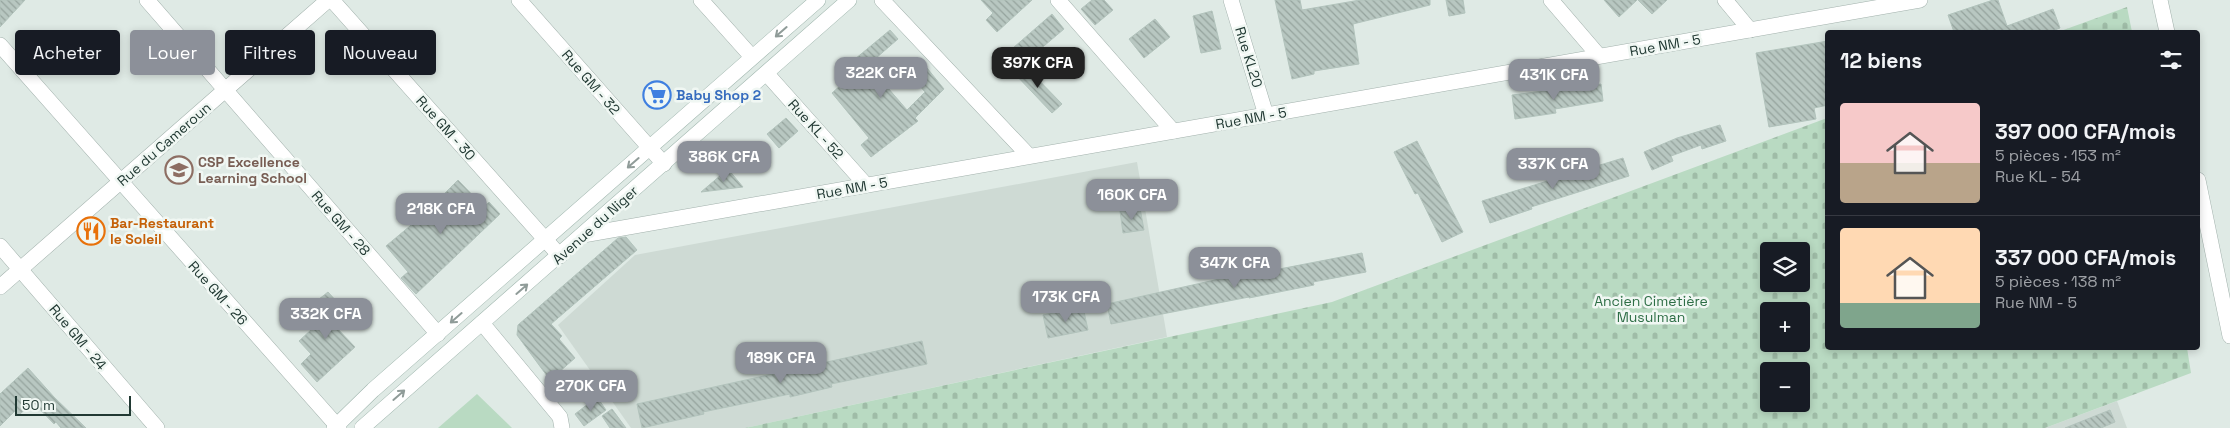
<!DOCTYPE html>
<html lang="fr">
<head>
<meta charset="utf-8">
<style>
  body { margin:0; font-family:"Space Grotesk",sans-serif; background:#20242c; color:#f1f3f6; height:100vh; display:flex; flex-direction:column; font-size:19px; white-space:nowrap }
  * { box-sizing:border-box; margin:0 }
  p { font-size:16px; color:#9ea1a6 }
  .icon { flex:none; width:28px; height:28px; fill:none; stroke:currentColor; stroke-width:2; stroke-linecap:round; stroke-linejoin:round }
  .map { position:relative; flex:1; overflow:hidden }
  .sheet { position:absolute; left:1825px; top:30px; width:375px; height:320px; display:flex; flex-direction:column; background:#171b24; border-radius:5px; box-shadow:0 2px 8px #0003 }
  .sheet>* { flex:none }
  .hud { position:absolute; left:15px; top:30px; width:475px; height:45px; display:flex; gap:10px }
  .controls { position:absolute; left:1760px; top:242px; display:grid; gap:10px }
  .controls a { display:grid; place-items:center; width:50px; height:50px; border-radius:5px; background:#171b24; box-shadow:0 2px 8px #0003; font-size:25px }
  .scale { position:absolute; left:15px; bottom:12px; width:116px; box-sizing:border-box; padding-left:5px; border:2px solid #213933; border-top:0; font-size:14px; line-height:18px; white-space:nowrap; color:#213933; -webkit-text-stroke:4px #f0f7f3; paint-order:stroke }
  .price { position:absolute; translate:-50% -42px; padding:0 11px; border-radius:10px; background:#8c9099; color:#fff; font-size:16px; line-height:32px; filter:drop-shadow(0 1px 2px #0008) }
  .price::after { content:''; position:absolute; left:50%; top:30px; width:15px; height:11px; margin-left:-8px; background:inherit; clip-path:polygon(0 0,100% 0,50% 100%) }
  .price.on { background:#222; color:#fff }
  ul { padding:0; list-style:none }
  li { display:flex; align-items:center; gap:15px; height:125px; padding:0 15px }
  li+li { border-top:1px solid #363941 }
  li span { display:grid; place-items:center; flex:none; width:140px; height:100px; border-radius:5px; color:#555 }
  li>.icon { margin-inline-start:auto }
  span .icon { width:60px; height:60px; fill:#fffc; stroke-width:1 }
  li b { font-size:21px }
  h2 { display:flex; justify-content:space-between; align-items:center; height:60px; padding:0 15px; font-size:21px }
  .chip { padding:0 18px; border-radius:5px; background:#171b24; box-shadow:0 2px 8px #0003; font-size:18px; line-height:45px }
  .chip.on { background:#8c9099; color:#fff }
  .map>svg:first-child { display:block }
  .built { fill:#cedad4 }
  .grass { fill:#b9dac2 }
  .cemetery { fill:url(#cemetery-stones); fill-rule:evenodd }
  .building { fill:url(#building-back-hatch); stroke:#b2c3bc }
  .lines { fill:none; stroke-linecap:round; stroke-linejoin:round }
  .minor-casing { stroke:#a2b1ac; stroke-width:16 }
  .tertiary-casing { stroke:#a2b1ac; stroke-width:16 }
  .secondary-casing { stroke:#9fb5ad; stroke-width:16 }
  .minor { stroke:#fff; stroke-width:15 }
  .tertiary { stroke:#fff; stroke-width:15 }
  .secondary { stroke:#fff; stroke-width:15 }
  .oneway { stroke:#909c99 }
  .labels { text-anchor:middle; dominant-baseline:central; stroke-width:5; stroke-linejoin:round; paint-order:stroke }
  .street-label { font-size:14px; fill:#213933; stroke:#f0f7f3 }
  .shop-label { font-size:14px; font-weight:bold; fill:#366cbe; stroke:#f0f7f3; text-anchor:start }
  .education-label { font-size:14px; font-weight:bold; fill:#785e54; stroke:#f0f7f3; text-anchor:start }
  .food-label { font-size:14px; font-weight:bold; fill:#c56008; stroke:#f0f7f3; text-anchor:start }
  .park-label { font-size:14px; fill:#2e6e46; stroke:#f0f7f3 }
</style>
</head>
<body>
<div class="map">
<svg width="2230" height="428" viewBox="0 0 2230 428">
  <defs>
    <pattern id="cemetery-stones" width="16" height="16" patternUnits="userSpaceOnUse" patternTransform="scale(1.25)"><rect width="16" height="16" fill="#b9dac2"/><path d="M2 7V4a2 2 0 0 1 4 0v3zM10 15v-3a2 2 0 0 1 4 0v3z" fill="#9fbca7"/></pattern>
    <pattern id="building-back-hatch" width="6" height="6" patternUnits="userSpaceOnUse" patternTransform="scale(1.25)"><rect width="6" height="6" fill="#b8c7c1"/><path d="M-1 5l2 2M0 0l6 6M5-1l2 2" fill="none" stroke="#95a39d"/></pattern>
  </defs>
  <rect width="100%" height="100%" fill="#dfeae5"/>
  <g class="built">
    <path d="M 1137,162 L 1167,337 L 745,428 L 631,428 L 558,325 L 635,255 Z"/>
    <path d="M 2117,401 L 2127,428 L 2045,428 Z"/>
  </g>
  <path class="grass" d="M 477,394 L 512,428 L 438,428 Z"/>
  <g class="cemetery">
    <path d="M 2127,7 L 2132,32 L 2058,32 Z"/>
    <path d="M 1827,118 L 1828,348 L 2187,348 L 2191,373 L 2045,428 L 745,428 L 1332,302 ZM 1769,251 L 1801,251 L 1801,284 L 1769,284 ZM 1769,311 L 1801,311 L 1801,344 L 1769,344 ZM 1769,371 L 1801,371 L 1801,404 L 1769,404 Z"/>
  </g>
  <g class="building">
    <path d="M 0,0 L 25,0 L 0,27 Z"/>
    <path d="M 981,0 L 1032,0 L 997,32 L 986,20 L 993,13 Z"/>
    <path d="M 1092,0 L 1104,0 L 1113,10 L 1095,25 L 1081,9 Z"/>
    <path d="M 1275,0 L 1300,0 L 1302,10 L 1360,0 L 1430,0 L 1430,5 L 1353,24 L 1359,64 L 1314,71 L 1314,74 L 1292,79 Z"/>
    <path d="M 1446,0 L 1463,0 L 1465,13 L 1449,16 Z"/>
    <path d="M 1604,0 L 1637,0 L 1619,17 Z"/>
    <path d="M 1638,0 L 1667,0 L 1652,14 Z"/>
    <path d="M 1993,0 L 1998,0 L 2007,26 L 2053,9 L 2060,28 L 2049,32 L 1954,32 L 1948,15 Z"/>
    <path d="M 1212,11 L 1221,49 L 1201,53 L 1193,16 Z"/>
    <path d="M 1052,14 L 1064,29 L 1025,62 L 1013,48 Z"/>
    <path d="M 1155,19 L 1170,37 L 1144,58 L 1129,39 Z"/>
    <path d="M 890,30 L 898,39 L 868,65 L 907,110 L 925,92 L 914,79 L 927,68 L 944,89 L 915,118 L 918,121 L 871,157 L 861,145 L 869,138 L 832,93 L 841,85 L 839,82 L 853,70 L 849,64 Z"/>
    <path d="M 1828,41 L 1828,105 L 1814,108 L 1816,119 L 1769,127 L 1756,53 Z"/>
    <path d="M 1023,64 L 1062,104 L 1052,113 L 1014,73 Z"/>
    <path d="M 1601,84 L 1603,101 L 1555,109 L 1556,113 L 1515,119 L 1512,95 L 1553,90 L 1553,92 Z"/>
    <path d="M 786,118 L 798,131 L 779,148 L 767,134 Z"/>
    <path d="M 1720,125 L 1726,141 L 1702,149 L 1701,145 L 1671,156 L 1673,161 L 1652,170 L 1644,152 L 1677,138 Z"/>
    <path d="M 1417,141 L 1463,232 L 1442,242 L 1418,193 L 1415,194 L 1394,152 Z"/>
    <path d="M 1623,158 L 1629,176 L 1531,207 L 1532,209 L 1490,223 L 1482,201 Z"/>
    <path d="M 728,169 L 743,187 L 701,192 Z"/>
    <path d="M 458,180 L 484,207 L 489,202 L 500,214 L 416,294 L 401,278 L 408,272 L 386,246 L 422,216 Z"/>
    <path d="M 1140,208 L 1144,230 L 1123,233 L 1120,211 Z"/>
    <path d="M 626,237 L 637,250 L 551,324 L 562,336 L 559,339 L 575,358 L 550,380 L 517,335 L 518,325 L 618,238 Z"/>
    <path d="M 1362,253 L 1366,272 L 1313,282 L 1314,285 L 1249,298 L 1249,297 L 1111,324 L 1107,304 L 1233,276 L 1233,278 Z"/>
    <path d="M 328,292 L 347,313 L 333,324 L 355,347 L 317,382 L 301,364 L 311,354 L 299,341 L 326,316 L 314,303 Z"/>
    <path d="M 1083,307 L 1088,330 L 1048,338 L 1043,315 Z"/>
    <path d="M 922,341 L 927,364 L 831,384 L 832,387 L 790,397 L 790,394 L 703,412 L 704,414 L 642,428 L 637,404 Z"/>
    <path d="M 28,368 L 54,397 L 86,428 L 61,428 L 56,422 L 54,424 L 33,402 L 19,415 L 15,411 L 0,426 L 0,394 Z"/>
    <path d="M 597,397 L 606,410 L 584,426 L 575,414 Z"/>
    <path d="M 612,409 L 626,428 L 610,428 L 602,416 Z"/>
    <path d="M 2110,410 L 2115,422 L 2101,428 L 2065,428 Z"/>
  </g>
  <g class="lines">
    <g class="minor-casing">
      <g id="minor">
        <path d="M 147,0 L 438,334"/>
        <path d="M 332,0 L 560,256"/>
        <path d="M 519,0 L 664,164"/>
        <path d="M 701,0 L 752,57"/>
        <path d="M 882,0 L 1029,156"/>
        <path d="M 1058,0 L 1173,131"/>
        <path d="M 1231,0 L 1266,115"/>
        <path d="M 1551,0 L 1599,56"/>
        <path d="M 1725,0 L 1750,30"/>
        <path d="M 2160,0 L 2167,32"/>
        <path d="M 0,45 L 339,428"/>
        <path d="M 767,74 L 866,185"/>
        <path d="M 2198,180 L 2230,336"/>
        <path d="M 583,235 L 1920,0"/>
        <path d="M 0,246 L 157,428"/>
        <path d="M 482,323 L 560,417 L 562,428"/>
      </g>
    </g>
    <g class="tertiary-casing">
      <path id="tertiary" d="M 0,287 L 328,0"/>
    </g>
    <g class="secondary-casing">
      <g id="secondary">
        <path d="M 334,428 L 373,390 L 818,0"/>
        <path d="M 362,428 L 849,0"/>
      </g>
    </g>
    <use href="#minor" class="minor"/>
    <use href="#tertiary" class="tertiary"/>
    <use href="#secondary" class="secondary"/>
  </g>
  <defs><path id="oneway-shaft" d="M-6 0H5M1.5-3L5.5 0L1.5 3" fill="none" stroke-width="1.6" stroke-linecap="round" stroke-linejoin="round" transform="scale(1.25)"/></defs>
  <g class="oneway">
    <use href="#oneway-shaft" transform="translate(781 32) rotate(139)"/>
    <use href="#oneway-shaft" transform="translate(633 163) rotate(139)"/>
    <use href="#oneway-shaft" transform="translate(522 289) rotate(-41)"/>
    <use href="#oneway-shaft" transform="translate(456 318) rotate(139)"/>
    <use href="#oneway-shaft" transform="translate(399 395) rotate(-41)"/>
  </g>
  <defs>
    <g id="supermarket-ring" transform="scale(1.4375)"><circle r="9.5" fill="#f0f7f3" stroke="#3f7fe0" stroke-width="1.5"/><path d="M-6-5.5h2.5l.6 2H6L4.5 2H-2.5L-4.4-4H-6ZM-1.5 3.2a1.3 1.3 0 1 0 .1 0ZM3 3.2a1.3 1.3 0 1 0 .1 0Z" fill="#3f7fe0"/></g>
    <g id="school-ring" transform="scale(1.4375)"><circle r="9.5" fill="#f0f7f3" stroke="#8d6e63" stroke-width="1.5"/><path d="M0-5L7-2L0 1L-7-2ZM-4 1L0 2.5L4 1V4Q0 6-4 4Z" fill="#8d6e63"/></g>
    <g id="restaurant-ring" transform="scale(1.4375)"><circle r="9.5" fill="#f0f7f3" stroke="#e8710a" stroke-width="1.5"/><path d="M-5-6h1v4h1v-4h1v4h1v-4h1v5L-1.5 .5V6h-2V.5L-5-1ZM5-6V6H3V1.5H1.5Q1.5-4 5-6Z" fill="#e8710a"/></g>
  </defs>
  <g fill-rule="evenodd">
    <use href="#supermarket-ring" x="657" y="95"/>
    <use href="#school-ring" x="179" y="170"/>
    <use href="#restaurant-ring" x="91" y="231"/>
  </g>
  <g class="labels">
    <g class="street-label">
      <text transform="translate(1665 45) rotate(-10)">Rue NM - 5</text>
      <text transform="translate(1249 57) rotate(73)">Rue KL20</text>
      <text transform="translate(591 82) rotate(49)">Rue GM - 32</text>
      <text transform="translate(1251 118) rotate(-10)">Rue NM - 5</text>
      <text transform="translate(446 128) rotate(48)">Rue GM - 30</text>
      <text transform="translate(816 129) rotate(48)">Rue KL - 52</text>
      <text transform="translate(164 144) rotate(-41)">Rue du Cameroun</text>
      <text transform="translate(852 188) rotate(-10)">Rue NM - 5</text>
      <text transform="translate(341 223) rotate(49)">Rue GM - 28</text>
      <text transform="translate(595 225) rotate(-42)">Avenue du Niger</text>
      <text transform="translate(218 293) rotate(48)">Rue GM - 26</text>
      <text transform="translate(78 337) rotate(50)">Rue GM - 24</text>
    </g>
    <g class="shop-label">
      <text x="676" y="95">Baby Shop 2</text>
    </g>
    <g class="education-label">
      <text x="198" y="162">CSP Excellence<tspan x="198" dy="16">Learning School</tspan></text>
    </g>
    <g class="food-label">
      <text x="110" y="223">Bar-Restaurant<tspan x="110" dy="16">le Soleil</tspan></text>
    </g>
    <g class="park-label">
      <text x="1651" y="301">Ancien Cimetière<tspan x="1651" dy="16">Musulman</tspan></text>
    </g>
  </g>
</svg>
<div class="controls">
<a><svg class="icon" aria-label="layers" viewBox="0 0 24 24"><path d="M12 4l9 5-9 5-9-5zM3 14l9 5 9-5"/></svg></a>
<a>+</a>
<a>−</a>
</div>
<div class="scale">50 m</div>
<b class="price on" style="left:1038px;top:89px">397K CFA</b>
<b class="price" style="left:881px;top:99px">322K CFA</b>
<b class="price" style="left:1554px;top:101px">431K CFA</b>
<b class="price" style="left:724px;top:183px">386K CFA</b>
<b class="price" style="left:1553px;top:190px">337K CFA</b>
<b class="price" style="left:1132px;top:221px">160K CFA</b>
<b class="price" style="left:441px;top:235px">218K CFA</b>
<b class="price" style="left:1235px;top:289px">347K CFA</b>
<b class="price" style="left:1066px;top:323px">173K CFA</b>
<b class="price" style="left:326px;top:340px">332K CFA</b>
<b class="price" style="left:781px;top:384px">189K CFA</b>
<b class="price" style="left:591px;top:412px">270K CFA</b>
<div class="hud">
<a class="chip">Acheter</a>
<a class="chip on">Louer</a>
<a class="chip">Filtres</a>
<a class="chip">Nouveau</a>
</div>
<section class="sheet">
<h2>12 biens<svg class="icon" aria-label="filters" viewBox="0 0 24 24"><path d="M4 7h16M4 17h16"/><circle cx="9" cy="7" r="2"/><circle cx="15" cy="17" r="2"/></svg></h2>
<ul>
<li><span style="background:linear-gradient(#f6c9c9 60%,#b9a48a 0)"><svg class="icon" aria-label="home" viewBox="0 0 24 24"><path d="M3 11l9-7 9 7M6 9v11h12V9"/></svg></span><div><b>397 000 CFA/mois</b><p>5 pièces · 153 m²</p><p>Rue KL - 54</p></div></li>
<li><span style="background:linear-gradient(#ffd9b3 75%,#7fa58c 0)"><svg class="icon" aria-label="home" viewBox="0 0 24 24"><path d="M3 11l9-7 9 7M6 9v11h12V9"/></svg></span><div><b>337 000 CFA/mois</b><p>5 pièces · 138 m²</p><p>Rue NM - 5</p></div></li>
</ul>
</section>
</div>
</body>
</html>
